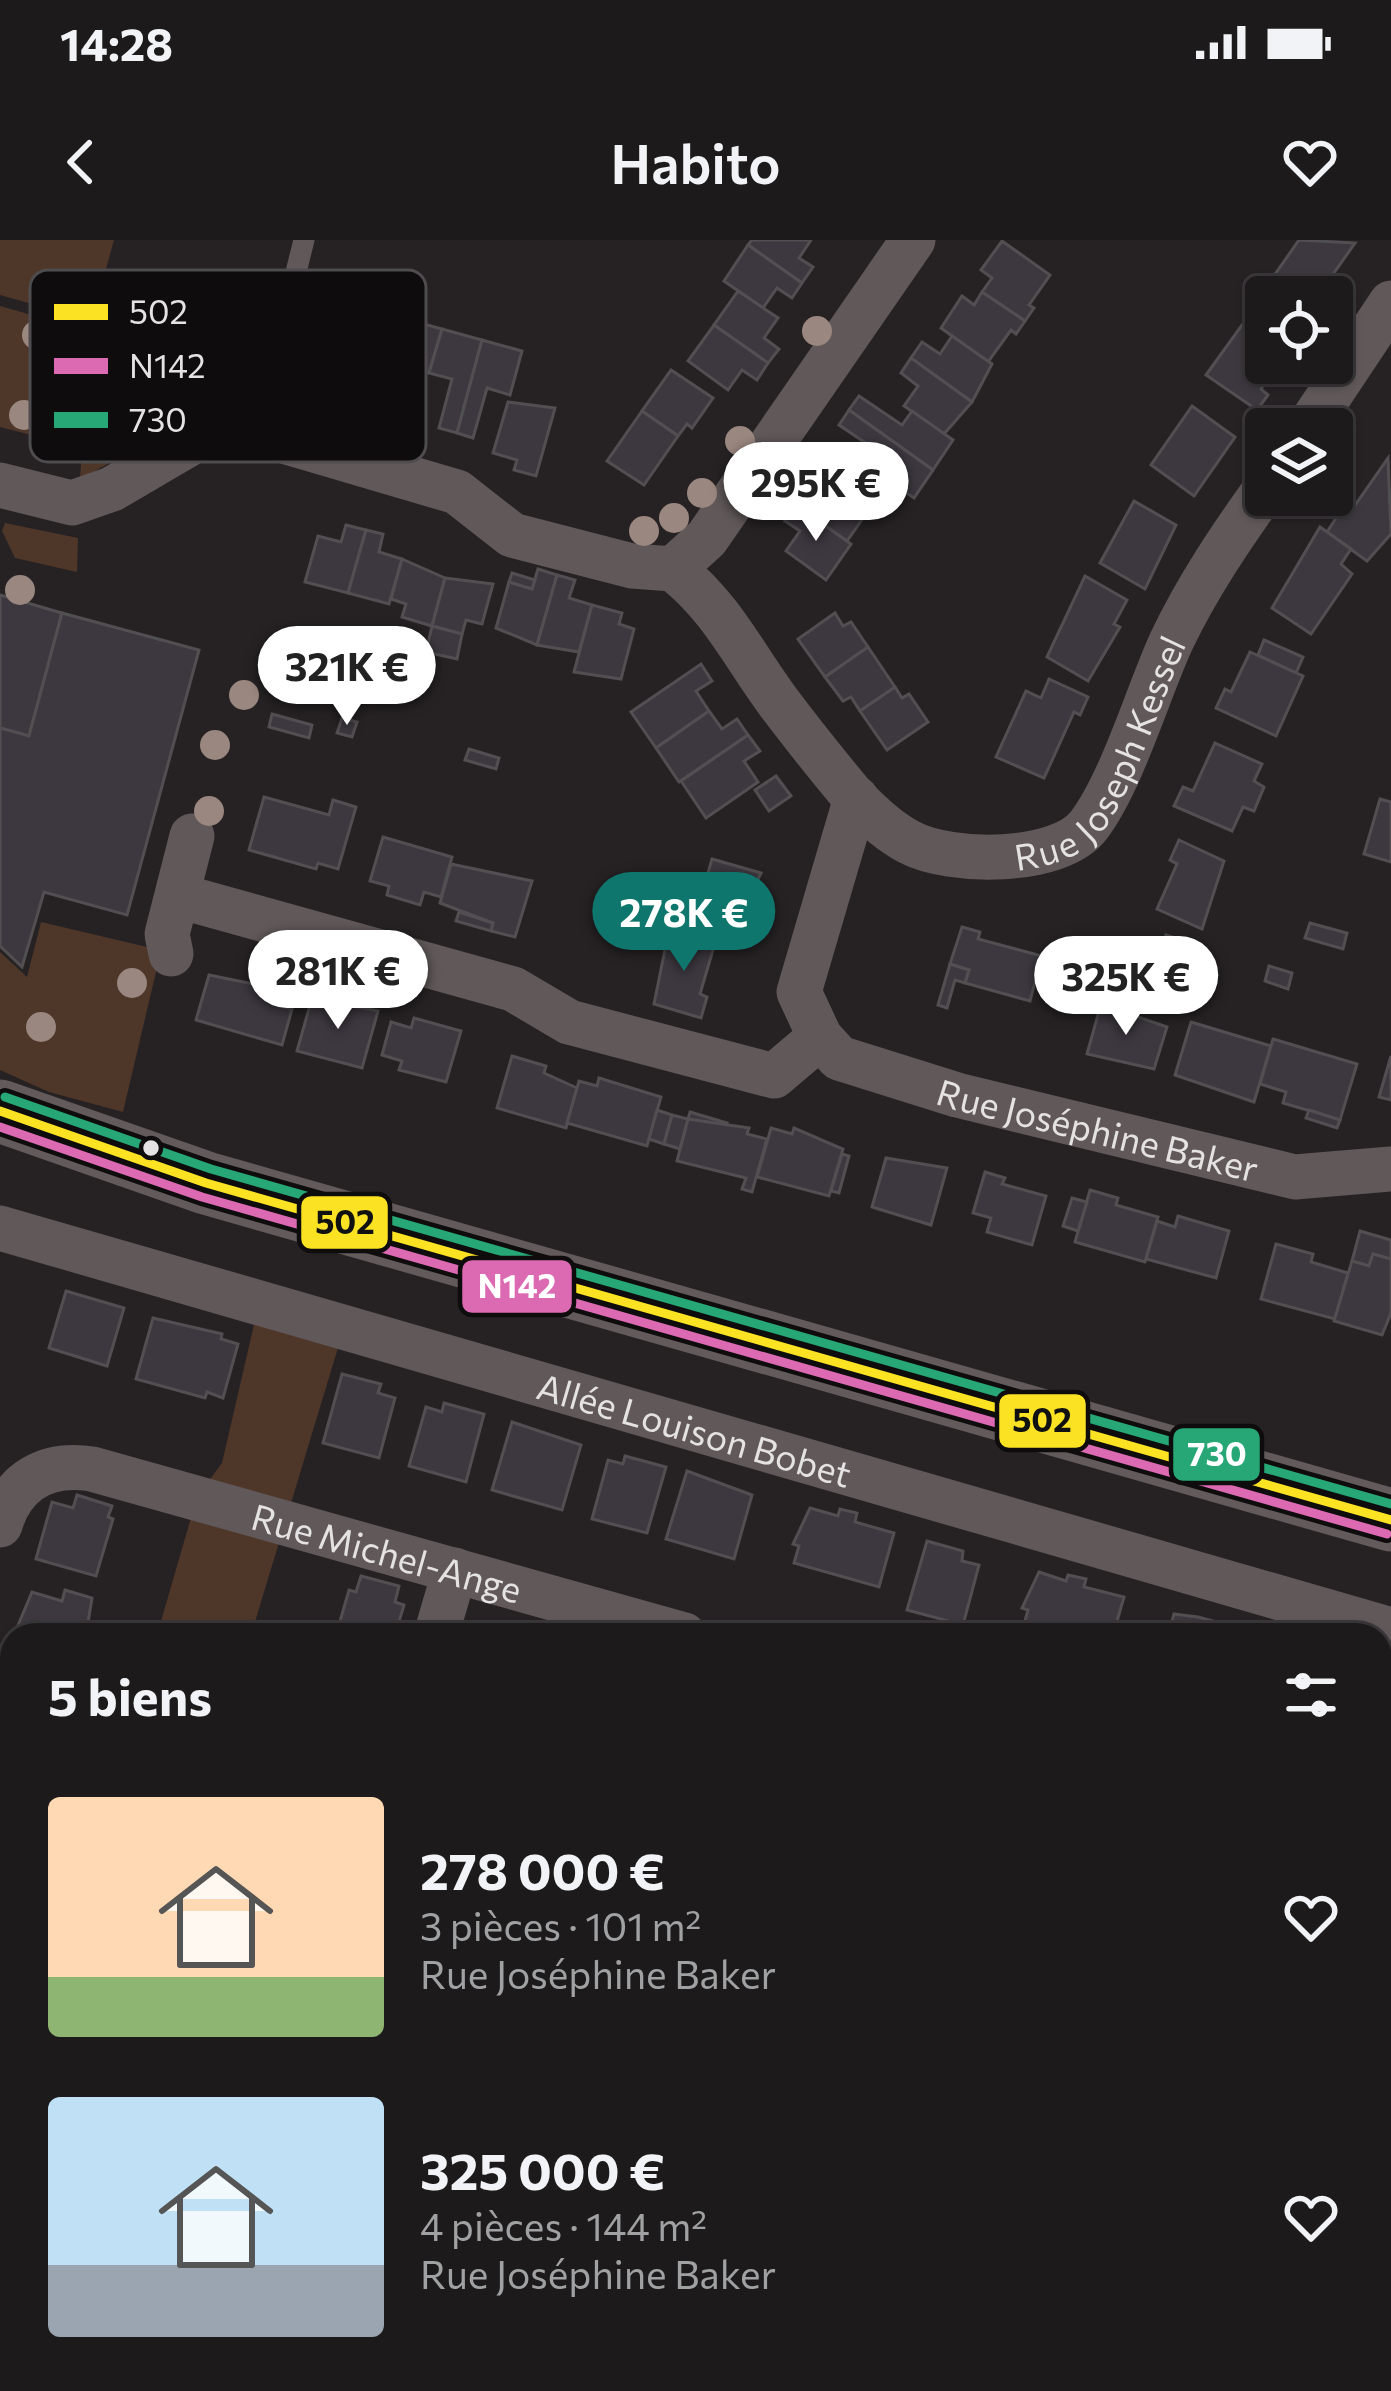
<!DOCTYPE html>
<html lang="fr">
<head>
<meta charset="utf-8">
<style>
  body { margin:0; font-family:Commissioner,sans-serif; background:#292728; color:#f1f3f6; height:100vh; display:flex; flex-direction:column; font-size:45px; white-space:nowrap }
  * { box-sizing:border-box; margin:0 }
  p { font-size:39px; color:#a0a1a3 }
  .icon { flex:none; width:66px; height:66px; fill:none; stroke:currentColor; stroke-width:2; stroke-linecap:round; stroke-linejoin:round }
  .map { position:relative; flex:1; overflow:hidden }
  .panel { position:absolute; left:0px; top:1383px; width:1392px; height:768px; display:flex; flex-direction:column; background:#1c1a1b; border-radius:36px 36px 0 0; box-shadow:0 3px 9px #0004,0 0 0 3px #3a383a }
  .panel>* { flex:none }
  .tools { position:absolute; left:1245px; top:36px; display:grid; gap:24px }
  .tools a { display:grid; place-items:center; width:108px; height:108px; border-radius:12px; background:#1c1a1b; box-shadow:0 3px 9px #0004,0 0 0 3px #3a383a; font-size:60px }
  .price { position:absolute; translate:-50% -102px; padding:0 27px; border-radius:42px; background:#fff; color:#222; font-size:39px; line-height:78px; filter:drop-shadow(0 3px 6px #0008) }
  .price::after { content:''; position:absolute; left:50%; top:72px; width:36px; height:27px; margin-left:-18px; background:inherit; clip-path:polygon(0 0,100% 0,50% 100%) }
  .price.selected { background:#0f766e; color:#fff }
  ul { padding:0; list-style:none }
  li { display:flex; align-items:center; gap:36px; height:300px; padding:0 48px }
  li span { display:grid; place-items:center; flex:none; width:336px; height:240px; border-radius:12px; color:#555 }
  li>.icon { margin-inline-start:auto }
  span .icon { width:144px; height:144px; fill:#fffc; stroke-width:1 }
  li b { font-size:51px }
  h2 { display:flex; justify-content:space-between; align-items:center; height:144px; padding:0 48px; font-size:51px }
  .status { display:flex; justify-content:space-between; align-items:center; height:84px; padding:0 60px; background:#1c1a1b; direction:ltr }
  .status svg { height:33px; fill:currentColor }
  header { display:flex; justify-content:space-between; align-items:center; height:156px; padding:0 48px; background:#1c1a1b; font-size:54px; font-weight:600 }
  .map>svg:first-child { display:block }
  .green { fill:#4e3629 }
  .building { fill:#3d3840; stroke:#514f51; stroke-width:3 }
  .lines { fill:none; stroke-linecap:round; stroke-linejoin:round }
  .lane { stroke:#605859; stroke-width:21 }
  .street { stroke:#605859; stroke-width:45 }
  .secondary { stroke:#625a5b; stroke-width:63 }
  .bus-1-casing { stroke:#0e0c0d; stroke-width:18 }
  .bus-2-casing { stroke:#0e0c0d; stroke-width:18 }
  .bus-3-casing { stroke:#0e0c0d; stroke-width:18 }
  .bus-1 { stroke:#fbe324; stroke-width:9 }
  .bus-2 { stroke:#dc6ab2; stroke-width:9 }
  .bus-3 { stroke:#26a775; stroke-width:9 }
  .tree { fill:#9a877f }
  .bus-dot { fill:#e5e2e4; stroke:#0e0c0d; stroke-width:4.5 }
  .labels { text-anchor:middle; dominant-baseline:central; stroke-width:9; stroke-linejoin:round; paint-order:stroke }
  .street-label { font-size:36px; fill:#e5e2e4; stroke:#0e0c0d }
  .key { fill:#0e0c0d; stroke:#4e4c4e; stroke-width:3 }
  .key-label { font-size:33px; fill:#e5e2e4 }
  .line-badge { stroke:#0e0c0d; stroke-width:4.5 }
  .badge-label { font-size:33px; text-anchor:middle; font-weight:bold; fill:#fff }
  .pale-badge-label { font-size:33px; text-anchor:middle; font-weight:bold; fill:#111 }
</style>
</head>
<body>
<div class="status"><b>14:28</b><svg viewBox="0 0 49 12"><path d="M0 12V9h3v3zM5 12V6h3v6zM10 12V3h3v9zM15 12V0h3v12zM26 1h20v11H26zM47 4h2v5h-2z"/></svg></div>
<header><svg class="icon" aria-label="back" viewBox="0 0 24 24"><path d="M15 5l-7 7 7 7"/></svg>Habito<svg class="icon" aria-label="heart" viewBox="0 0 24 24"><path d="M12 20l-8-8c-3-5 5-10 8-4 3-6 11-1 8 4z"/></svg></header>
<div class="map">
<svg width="1391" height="2151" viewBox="0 0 1391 2151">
  <rect width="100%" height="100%" fill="#262224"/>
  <g class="green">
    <path d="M 0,0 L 114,0 L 95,69 L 186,90 L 197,53 L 265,68 L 270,76 L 257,127 L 0,55 Z"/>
    <path d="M 0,66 L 243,135 L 231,167 L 206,171 L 80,239 L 82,208 L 0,187 Z"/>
    <path d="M 5,283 L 78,298 L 77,332 L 15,318 L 2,291 Z"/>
    <path d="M 41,682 L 147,707 L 160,715 L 123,872 L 49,852 L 0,830 L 0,712 L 27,737 Z"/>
    <path d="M 259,1063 L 344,1088 L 251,1395 L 157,1395 L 197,1257 L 222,1223 Z"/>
    <path d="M 12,1896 L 12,2139 L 32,2139 L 28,2151 L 0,2151 L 0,1937 Z"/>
  </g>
  <g class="building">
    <path d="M 752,0 L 811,0 L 799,18 L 813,27 L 802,43 L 748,5 Z"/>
    <path d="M 1299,0 L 1355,3 L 1317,57 L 1295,57 L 1271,40 Z"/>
    <path d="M 1002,1 L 1050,35 L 1029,65 L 1034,68 L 1025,81 L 982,52 L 992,38 L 981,30 Z"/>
    <path d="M 748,5 L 802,43 L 792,58 L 777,48 L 763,68 L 724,41 Z"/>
    <path d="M 738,51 L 778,78 L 764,98 L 779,109 L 768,123 L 714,85 Z"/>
    <path d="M 982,52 L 1025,81 L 1016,94 L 1011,90 L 988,122 L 941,88 L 962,56 L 974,65 Z"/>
    <path d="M 402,78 L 442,89 L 429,133 L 390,122 Z"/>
    <path d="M 1247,78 L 1266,92 L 1266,123 L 1279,123 L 1261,149 L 1268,155 L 1257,170 L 1206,135 Z"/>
    <path d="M 714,85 L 768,123 L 757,140 L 742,130 L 728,150 L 688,121 Z"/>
    <path d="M 442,89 L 482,100 L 457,193 L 439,188 L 452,139 L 429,133 Z"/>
    <path d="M 952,96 L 992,124 L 972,162 L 911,118 L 922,102 L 940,114 Z"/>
    <path d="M 482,100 L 522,111 L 510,155 L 487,148 L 473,198 L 457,193 Z"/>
    <path d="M 911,118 L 972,162 L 944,194 L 904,166 L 918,146 L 901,133 Z"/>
    <path d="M 671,130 L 713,158 L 692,188 L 687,184 L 678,196 L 642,171 Z"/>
    <path d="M 859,156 L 902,185 L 912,171 L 953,200 L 933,230 L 849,170 Z"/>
    <path d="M 508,162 L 555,168 L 536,236 L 514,230 L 517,220 L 493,213 Z"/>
    <path d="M 1192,166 L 1235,197 L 1194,256 L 1151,225 Z"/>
    <path d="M 849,170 L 933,230 L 914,258 L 872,230 L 882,214 L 839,185 Z"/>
    <path d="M 642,171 L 678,196 L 644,245 L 607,221 Z"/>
    <path d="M 838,206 L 888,241 L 868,271 L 817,235 Z"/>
    <path d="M 1388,218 L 1391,294 L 1367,321 L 1327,292 L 1342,269 L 1349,274 Z"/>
    <path d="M 817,235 L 868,271 L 847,301 L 796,265 Z"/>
    <path d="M 1134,261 L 1176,285 L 1145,349 L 1100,323 Z"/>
    <path d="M 796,265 L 851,304 L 826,340 L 786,311 L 800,291 L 785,281 Z"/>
    <path d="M 346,285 L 366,290 L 348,353 L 305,342 L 318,296 L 341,302 Z"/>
    <path d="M 1320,287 L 1351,309 L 1341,324 L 1352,334 L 1311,394 L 1272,368 Z"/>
    <path d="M 366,290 L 383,294 L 379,312 L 402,319 L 389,364 L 348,353 Z"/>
    <path d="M 402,319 L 445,338 L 432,386 L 402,377 L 406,364 L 391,359 Z"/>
    <path d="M 538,329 L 557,335 L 537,405 L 496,388 L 509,342 L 532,349 Z"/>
    <path d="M 512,333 L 535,340 L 532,349 L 509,342 Z"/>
    <path d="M 557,335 L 575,340 L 569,358 L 592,365 L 579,412 L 537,405 Z"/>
    <path d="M 1085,336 L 1127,360 L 1114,384 L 1120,387 L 1088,441 L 1047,417 Z"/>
    <path d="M 445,338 L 493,344 L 482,384 L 466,380 L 462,394 L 432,386 Z"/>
    <path d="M 0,355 L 62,373 L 29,496 L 0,488 Z"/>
    <path d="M 592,365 L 622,373 L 619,384 L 634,389 L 621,439 L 574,432 Z"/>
    <path d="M 62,373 L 199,410 L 127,675 L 44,652 L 22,727 L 0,706 L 0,488 L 29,496 Z"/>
    <path d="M 835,373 L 843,386 L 851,382 L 868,407 L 825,437 L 798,399 Z"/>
    <path d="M 432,386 L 462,394 L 457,419 L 426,412 Z"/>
    <path d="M 1264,400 L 1303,417 L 1296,433 L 1258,415 Z"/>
    <path d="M 868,407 L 895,447 L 860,471 L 851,457 L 843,461 L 825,437 Z"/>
    <path d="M 1250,412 L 1303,436 L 1276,496 L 1216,468 L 1225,449 L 1231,452 Z"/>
    <path d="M 701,424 L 712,441 L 696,451 L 709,471 L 656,508 L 631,472 Z"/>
    <path d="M 1049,439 L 1088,457 L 1080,475 L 1074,472 L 1044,538 L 996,517 L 1026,451 L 1041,458 Z"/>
    <path d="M 895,447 L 902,458 L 909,454 L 928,482 L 887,510 L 860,471 Z"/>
    <path d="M 709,471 L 722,489 L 737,479 L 748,495 L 679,542 L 656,508 Z"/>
    <path d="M 272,474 L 312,485 L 309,498 L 269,487 Z"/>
    <path d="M 342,478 L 357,482 L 352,497 L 337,493 Z"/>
    <path d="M 748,495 L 760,511 L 744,521 L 758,542 L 706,578 L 681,541 Z"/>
    <path d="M 1215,503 L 1262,524 L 1254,541 L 1264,547 L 1254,571 L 1243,567 L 1232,591 L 1174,566 L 1183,547 L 1193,551 Z"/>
    <path d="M 469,509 L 499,518 L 496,529 L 465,520 Z"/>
    <path d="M 776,536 L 791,556 L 769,571 L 755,550 Z"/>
    <path d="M 264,557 L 329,575 L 333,560 L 356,567 L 338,629 L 318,623 L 316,629 L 249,610 Z"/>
    <path d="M 1380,559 L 1391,562 L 1391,622 L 1364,614 Z"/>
    <path d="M 383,597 L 452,617 L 441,657 L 424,652 L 420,665 L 387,655 L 389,646 L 370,641 Z"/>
    <path d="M 1179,600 L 1224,621 L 1202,689 L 1157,669 L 1177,624 L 1170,620 Z"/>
    <path d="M 712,619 L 761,633 L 727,707 L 680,693 L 686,671 L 696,674 Z"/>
    <path d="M 451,624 L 532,641 L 515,697 L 491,691 L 493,683 L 440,663 Z"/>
    <path d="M 459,672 L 493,683 L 491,691 L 456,681 Z"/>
    <path d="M 1310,683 L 1347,693 L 1343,709 L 1305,698 Z"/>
    <path d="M 962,687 L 980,692 L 978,699 L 1042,716 L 1030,761 L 965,743 L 969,730 L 950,724 Z"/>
    <path d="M 669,690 L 715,703 L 700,754 L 707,757 L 701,778 L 654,764 Z"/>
    <path d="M 1166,695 L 1191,703 L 1187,718 L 1161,710 Z"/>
    <path d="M 950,724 L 969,730 L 965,743 L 955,740 L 947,768 L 938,765 Z"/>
    <path d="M 1269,726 L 1292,733 L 1288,749 L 1265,741 Z"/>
    <path d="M 209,735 L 278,749 L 274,764 L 292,769 L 282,805 L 196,780 Z"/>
    <path d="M 313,752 L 360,765 L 358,771 L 312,758 Z"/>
    <path d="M 312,758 L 378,771 L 362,828 L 297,811 Z"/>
    <path d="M 1101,764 L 1167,787 L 1154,829 L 1087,814 Z"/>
    <path d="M 414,778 L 461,791 L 446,842 L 399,830 L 402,821 L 382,815 L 391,782 L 411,788 Z"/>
    <path d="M 1191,782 L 1271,806 L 1254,862 L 1175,835 Z"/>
    <path d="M 1273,799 L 1357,824 L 1340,880 L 1283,863 L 1286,852 L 1260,844 Z"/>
    <path d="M 512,816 L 546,826 L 544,833 L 577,848 L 566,888 L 497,868 Z"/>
    <path d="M 1391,816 L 1391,860 L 1379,857 Z"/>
    <path d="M 599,838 L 661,857 L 647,906 L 567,883 L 579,841 L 597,846 Z"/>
    <path d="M 657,870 L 672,875 L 664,904 L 649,899 Z"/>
    <path d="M 1309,870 L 1340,880 L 1337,888 L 1306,878 Z"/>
    <path d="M 690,872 L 727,883 L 725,888 L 688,879 Z"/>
    <path d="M 672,875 L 688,879 L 680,909 L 664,904 Z"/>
    <path d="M 688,879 L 749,888 L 747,894 L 767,899 L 752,952 L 742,949 L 746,938 L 677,921 Z"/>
    <path d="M 771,888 L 792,894 L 794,888 L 843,909 L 829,956 L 757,937 Z"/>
    <path d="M 842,914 L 849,916 L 839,953 L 831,951 Z"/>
    <path d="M 886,918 L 947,928 L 931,985 L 872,967 Z"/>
    <path d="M 985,932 L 1005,938 L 1002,944 L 1046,956 L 1032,1005 L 987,992 L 991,978 L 973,973 Z"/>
    <path d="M 1090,950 L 1118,958 L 1116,965 L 1158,977 L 1145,1022 L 1075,1002 Z"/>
    <path d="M 1072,958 L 1087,962 L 1078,991 L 1063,986 Z"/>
    <path d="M 1178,976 L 1229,991 L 1216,1038 L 1146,1019 L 1157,981 L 1175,987 Z"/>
    <path d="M 1360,991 L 1391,1000 L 1391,1019 L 1373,1014 L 1369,1026 L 1352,1021 Z"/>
    <path d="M 1276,1004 L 1313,1014 L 1311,1022 L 1348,1033 L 1335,1079 L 1261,1059 Z"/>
    <path d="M 1373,1014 L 1391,1019 L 1391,1073 L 1382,1095 L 1334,1081 L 1352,1021 L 1369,1026 Z"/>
    <path d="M 66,1051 L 124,1068 L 107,1126 L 49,1108 Z"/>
    <path d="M 153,1078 L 222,1094 L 221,1099 L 238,1104 L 223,1158 L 207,1152 L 205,1158 L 136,1139 Z"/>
    <path d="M 342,1134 L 381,1144 L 378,1153 L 395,1158 L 379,1218 L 323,1203 Z"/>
    <path d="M 444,1163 L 484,1174 L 466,1242 L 409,1226 L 426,1167 L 442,1172 Z"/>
    <path d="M 512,1182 L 581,1205 L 562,1270 L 492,1250 Z"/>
    <path d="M 625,1216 L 666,1227 L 647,1293 L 592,1279 L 608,1220 L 623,1224 Z"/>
    <path d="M 687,1231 L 752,1255 L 734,1319 L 666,1299 Z"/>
    <path d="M 77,1255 L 112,1266 L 108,1277 L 113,1279 L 96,1336 L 36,1319 L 52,1262 L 73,1268 Z"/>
    <path d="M 810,1268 L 838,1276 L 840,1269 L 857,1273 L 855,1282 L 894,1293 L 879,1347 L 794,1323 L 799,1306 L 793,1304 Z"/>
    <path d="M 927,1301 L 963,1311 L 962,1321 L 979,1325 L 963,1385 L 907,1370 Z"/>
    <path d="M 1039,1332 L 1066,1341 L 1068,1335 L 1086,1339 L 1084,1347 L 1124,1357 L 1113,1395 L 1048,1395 L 1023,1388 L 1028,1370 L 1022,1368 Z"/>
    <path d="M 361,1336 L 399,1346 L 395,1362 L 404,1365 L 395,1395 L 336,1395 L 349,1350 L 356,1352 Z"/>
    <path d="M 65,1350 L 92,1358 L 86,1395 L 14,1395 L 32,1352 L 62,1361 Z"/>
    <path d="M 1174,1374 L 1198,1377 L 1243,1389 L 1241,1395 L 1168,1395 Z"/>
    <path d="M 1381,1427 L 1391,1430 L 1391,1503 L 1380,1500 Z"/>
    <path d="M 0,1449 L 12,1452 L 12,1503 L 0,1500 Z"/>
    <path d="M 0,1534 L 12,1537 L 12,1610 L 0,1606 Z"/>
    <path d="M 1380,1616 L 1391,1619 L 1391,1685 L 1380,1682 Z"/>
    <path d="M 0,1628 L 12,1631 L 0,1687 Z"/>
    <path d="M 1380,1854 L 1391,1857 L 1380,1903 Z"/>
    <path d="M 200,2139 L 282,2139 L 278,2151 L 196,2151 Z"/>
    <path d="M 613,2139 L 650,2139 L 647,2151 L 611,2144 Z"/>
    <path d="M 785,2139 L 852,2139 L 845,2151 L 790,2151 Z"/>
    <path d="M 894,2139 L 953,2139 L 950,2151 L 891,2151 Z"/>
  </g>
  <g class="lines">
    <path class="lane" d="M 256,193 L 304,0"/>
    <g class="street">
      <path d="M 1307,189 L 1391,63"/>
      <path d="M 0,245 L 72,263 L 112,249 L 216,188 L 256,193 L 457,252 L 512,295 L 632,326 L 673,329 L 707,298 L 913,0"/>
      <path id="s1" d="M 673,329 C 721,366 744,416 779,463 C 803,495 828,526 853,556 C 869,573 888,591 909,602 C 950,624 1059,625 1089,585 C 1122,541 1147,455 1171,402 C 1197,347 1231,297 1266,248"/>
      <path id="s2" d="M 856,558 L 799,752 L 820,797 L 839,818 L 957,855 L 1295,937 L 1391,929"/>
      <path d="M 179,656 L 513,749 L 569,782 L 774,836 L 820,797"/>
      <path d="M 171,714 L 167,694 L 192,596"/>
      <path id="s3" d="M 0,988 L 1391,1390"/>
      <path id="s4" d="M 0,1285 C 13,1240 47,1222 92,1229 L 684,1395"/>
      <path d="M 436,1395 L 455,1330"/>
      <path d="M 1380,1574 L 1391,1577"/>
      <path d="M 1380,1798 L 1391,1801"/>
      <path d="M 0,1974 L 12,1977"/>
      <path d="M 720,2151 L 724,2139"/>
      <path d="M 1136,2151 L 1139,2139"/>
    </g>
    <path class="secondary" d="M 0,871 L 206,943 L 1391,1280"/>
    <g class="bus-1-casing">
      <path id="bus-1" d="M 0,871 L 206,943 L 1391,1280"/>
    </g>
    <g class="bus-2-casing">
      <path id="bus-2" d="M 0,887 L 202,957 L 1387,1294"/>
    </g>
    <g class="bus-3-casing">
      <path id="bus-3" d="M 5,857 L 211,929 L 1391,1264"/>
    </g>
    <use href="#bus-1" class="bus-1"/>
    <use href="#bus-2" class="bus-2"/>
    <use href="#bus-3" class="bus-3"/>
  </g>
  <g class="tree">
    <circle cx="817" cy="91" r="15"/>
    <circle cx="37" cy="95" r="15"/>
    <circle cx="24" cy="175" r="15"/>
    <circle cx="740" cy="201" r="15"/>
    <circle cx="702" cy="253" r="15"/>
    <circle cx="674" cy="278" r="15"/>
    <circle cx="644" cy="291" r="15"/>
    <circle cx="20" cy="350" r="15"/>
    <circle cx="244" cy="455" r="15"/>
    <circle cx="215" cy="505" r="15"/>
    <circle cx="209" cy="571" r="15"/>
    <circle cx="132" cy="743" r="15"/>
    <circle cx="41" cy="787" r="15"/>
  </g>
  <circle class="bus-dot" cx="151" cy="908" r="10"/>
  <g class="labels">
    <g class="street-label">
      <text stroke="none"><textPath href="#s1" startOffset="615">Rue Joseph Kessel</textPath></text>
      <text stroke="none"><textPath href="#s2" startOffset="549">Rue Joséphine Baker</textPath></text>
      <text stroke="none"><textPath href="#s3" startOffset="723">Allée Louison Bobet</textPath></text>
      <text stroke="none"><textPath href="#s4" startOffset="426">Rue Michel-Ange</textPath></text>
    </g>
  </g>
  <rect x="30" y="30" width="396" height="192" rx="18" class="key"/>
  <rect x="54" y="64" width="54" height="16" fill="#fbe324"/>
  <rect x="54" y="118" width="54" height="16" fill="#dc6ab2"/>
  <rect x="54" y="172" width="54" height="16" fill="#26a775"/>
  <g class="key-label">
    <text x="129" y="84">502</text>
    <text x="129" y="138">N142</text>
    <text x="129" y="192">730</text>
  </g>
  <g class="line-badge">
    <rect x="299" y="954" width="91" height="57" rx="12" fill="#fbe324"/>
    <rect x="460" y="1018" width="114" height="57" rx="12" fill="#dc6ab2"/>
    <rect x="997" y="1152" width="91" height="58" rx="12" fill="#fbe324"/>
    <rect x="1171" y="1186" width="91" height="57" rx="12" fill="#26a775"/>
  </g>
  <g class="badge-label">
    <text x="517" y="1058">N142</text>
    <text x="1217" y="1226">730</text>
  </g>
  <g class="pale-badge-label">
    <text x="345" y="994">502</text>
    <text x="1042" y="1192">502</text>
  </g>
</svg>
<div class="tools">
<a><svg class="icon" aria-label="locate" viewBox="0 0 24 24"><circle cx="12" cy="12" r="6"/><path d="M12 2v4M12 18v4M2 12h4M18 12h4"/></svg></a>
<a><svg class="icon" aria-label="layers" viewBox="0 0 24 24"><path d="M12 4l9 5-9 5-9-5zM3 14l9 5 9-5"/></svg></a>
</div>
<b class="price" style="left:816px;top:304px">295K €</b>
<b class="price" style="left:347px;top:488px">321K €</b>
<b class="price selected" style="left:684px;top:734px">278K €</b>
<b class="price" style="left:338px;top:792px">281K €</b>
<b class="price" style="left:1126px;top:798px">325K €</b>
<section class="panel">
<h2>5 biens<svg class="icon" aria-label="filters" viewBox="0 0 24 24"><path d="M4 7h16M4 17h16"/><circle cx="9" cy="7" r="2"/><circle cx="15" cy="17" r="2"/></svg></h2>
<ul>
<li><span style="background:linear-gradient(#ffd9b3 75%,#8fb573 0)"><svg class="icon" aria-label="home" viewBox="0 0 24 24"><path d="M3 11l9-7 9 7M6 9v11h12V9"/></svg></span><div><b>278 000 €</b><p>3 pièces · 101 m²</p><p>Rue Joséphine Baker</p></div><svg class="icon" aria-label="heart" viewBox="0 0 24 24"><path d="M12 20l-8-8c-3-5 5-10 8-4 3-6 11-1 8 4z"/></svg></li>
<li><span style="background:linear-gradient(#bfe0f5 70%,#9aa5b1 0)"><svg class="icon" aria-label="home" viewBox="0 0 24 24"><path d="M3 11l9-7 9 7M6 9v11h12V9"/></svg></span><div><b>325 000 €</b><p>4 pièces · 144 m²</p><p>Rue Joséphine Baker</p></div><svg class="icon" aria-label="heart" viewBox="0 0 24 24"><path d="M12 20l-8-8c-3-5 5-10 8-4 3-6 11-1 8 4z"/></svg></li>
</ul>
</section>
</div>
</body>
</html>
